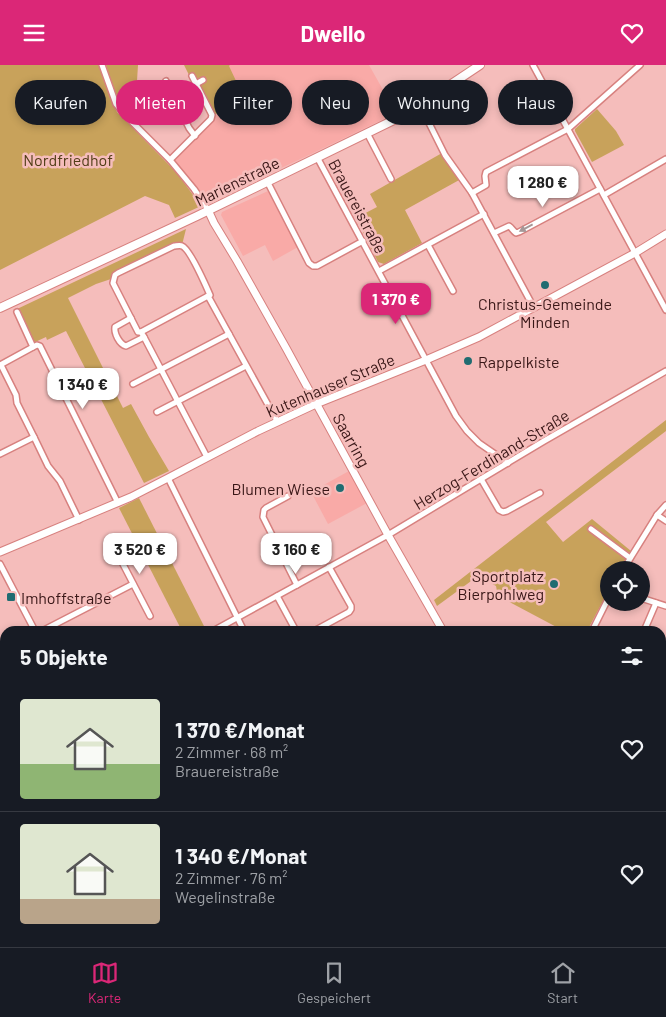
<!DOCTYPE html>
<html lang="de">
<head>
<meta charset="utf-8">
<style>
  body { margin:0; font-family:Barlow,sans-serif; background:#242831; color:#f1f3f6; height:100vh; display:flex; flex-direction:column; font-size:19px; white-space:nowrap }
  * { box-sizing:border-box; margin:0 }
  p { font-size:16px; color:#9ea1a6 }
  .icon { flex:none; width:28px; height:28px; fill:none; stroke:currentColor; stroke-width:2; stroke-linecap:round; stroke-linejoin:round }
  .map { position:relative; flex:1; overflow:hidden }
  .sheet { position:absolute; left:0px; top:561px; width:666px; height:321px; display:flex; flex-direction:column; background:#171b24; border-radius:15px 15px 0 0; box-shadow:0 2px 8px #0003 }
  .sheet>* { flex:none }
  .guide { position:absolute; left:15px; top:15px; width:636px; height:45px; display:flex; gap:10px }
  .controls { position:absolute; left:600px; top:496px; display:grid; gap:10px }
  .controls a { display:grid; place-items:center; width:50px; height:50px; border-radius:50%; background:#171b24; box-shadow:0 2px 8px #0003; font-size:25px }
  .price { position:absolute; translate:-50% -42px; padding:0 11px; border-radius:10px; background:#fff; color:#222; font-size:16px; line-height:32px; filter:drop-shadow(0 1px 2px #0008) }
  .price::after { content:''; position:absolute; left:50%; top:30px; width:15px; height:11px; margin-left:-8px; background:inherit; clip-path:polygon(0 0,100% 0,50% 100%) }
  .price.selected { background:#db2777; color:#fff }
  ul { padding:0; list-style:none }
  li { display:flex; align-items:center; gap:15px; height:125px; padding:0 20px }
  li+li { border-top:1px solid #363941 }
  li span { display:grid; place-items:center; flex:none; width:140px; height:100px; border-radius:5px; color:#555 }
  li>.icon { margin-inline-start:auto }
  span .icon { width:60px; height:60px; fill:#fffc; stroke-width:1 }
  li b { font-size:21px }
  h2 { display:flex; justify-content:space-between; align-items:center; height:60px; padding:0 20px; font-size:21px }
  .chip { padding:0 18px; border-radius:22px; background:#171b24; box-shadow:0 2px 8px #0003; font-size:18px; line-height:45px }
  .chip.selected { background:#db2777; color:#fff }
  header { display:flex; justify-content:space-between; align-items:center; height:65px; padding:0 20px; background:#db2777; color:#fff; font-size:22px; font-weight:700 }
  .tabs { display:flex; justify-content:space-around; align-items:center; height:70px; border-top:1px solid #363941; background:#171b24; font-size:14px; color:#9ea1a6 }
  .tabs a { display:grid; justify-items:center; gap:2px }
  .tabs .selected { color:#db2777 }
  .map>svg:first-child { display:block }
  .built { fill:#f9aaa7 }
  .green { fill:#c8a25b }
  .lines { fill:none; stroke-linecap:round; stroke-linejoin:round }
  .street-casing { stroke:#d7817f; stroke-width:8 }
  .secondary-casing { stroke:#d7817f; stroke-width:9 }
  .primary-casing { stroke:#d7817f; stroke-width:10 }
  .street { stroke:#fff; stroke-width:5 }
  .secondary { stroke:#fff; stroke-width:7 }
  .primary { stroke:#fff; stroke-width:8 }
  .oneway { fill:#a69797 }
  .poi-dot { fill:#206c71; stroke:#f5bdbb; stroke-width:2 }
  .labels { text-anchor:middle; dominant-baseline:central; stroke-width:5; stroke-linejoin:round; paint-order:stroke }
  .park-label { font-size:16px; fill:#513d17; stroke:#f5bdbb }
  .street-label { font-size:16px; fill:#391717; stroke:#f5bdbb }
  .poi-label { font-size:16px; fill:#391717; stroke:#f5bdbb; text-anchor:start }
</style>
</head>
<body>
<header><svg class="icon" aria-label="menu" viewBox="0 0 24 24"><path d="M4 6h16M4 12h16M4 18h16"/></svg>Dwello<svg class="icon" aria-label="heart" viewBox="0 0 24 24"><path d="M12 20l-8-8c-3-5 5-10 8-4 3-6 11-1 8 4z"/></svg></header>
<div class="map">
<svg width="666" height="882" viewBox="0 0 666 882">
  <rect width="100%" height="100%" fill="#f5bdbb"/>
  <g class="built">
    <path d="M 230,0 L 369,0 L 396,48 L 307,91 L 208,137 L 171,91 L 210,52 L 229,1 Z"/>
    <path d="M 268,126 L 298,182 L 273,196 L 265,180 L 243,191 L 221,150 L 222,147 Z"/>
    <path d="M 349,406 L 367,438 L 328,459 L 311,427 Z"/>
  </g>
  <g class="green">
    <path d="M 0,0 L 99,0 L 113,39 L 117,47 L 177,108 L 201,141 L 175,153 L 169,140 L 145,131 L 0,205 Z"/>
    <path d="M 106,0 L 138,0 L 137,16 L 141,27 L 122,40 L 114,25 Z"/>
    <path d="M 184,0 L 230,0 L 229,1 L 245,35 L 210,52 Z"/>
    <path d="M 597,44 L 616,66 L 624,80 L 592,97 L 575,66 L 575,64 Z"/>
    <path d="M 442,88 L 461,114 L 405,145 L 422,178 L 384,199 L 378,197 L 356,153 L 377,142 L 370,129 Z"/>
    <path d="M 186,164 L 182,180 L 113,211 L 111,214 L 96,219 L 68,233 L 123,343 L 131,339 L 149,372 L 169,406 L 144,418 L 66,266 L 47,275 L 46,272 L 33,278 L 17,244 Z"/>
    <path d="M 666,355 L 666,366 L 546,457 L 563,477 L 592,454 L 631,486 L 620,505 L 609,505 L 609,525 L 587,566 L 564,566 L 498,531 L 496,521 L 478,511 L 437,541 L 434,535 Z"/>
    <path d="M 139,433 L 206,565 L 203,566 L 182,566 L 119,443 Z"/>
    <path d="M 375,878 L 401,878 L 402,880 L 415,878 L 506,878 L 481,882 L 377,882 Z"/>
  </g>
  <g class="lines">
    <g class="street-casing">
      <g id="street">
        <path d="M 102,0 L 116,39 L 126,51 L 170,95 L 194,124 L 205,140 L 208,145"/>
        <path d="M 533,0 L 666,245"/>
        <path d="M 166,16 L 189,63 L 195,71"/>
        <path d="M 196,19 L 203,15"/>
        <path d="M 420,40 L 445,90 L 472,128 L 534,243"/>
        <path d="M 367,68 L 391,114"/>
        <path d="M 317,92 L 456,351 L 467,366 L 479,378 L 508,398"/>
        <path d="M 170,95 L 211,54 L 212,50 L 192,11"/>
        <path d="M 267,116 L 309,198 L 313,201 L 317,201 L 363,176"/>
        <path d="M 472,128 L 486,120 L 485,111 L 486,107 L 568,64 L 640,0"/>
        <path d="M 604,130 L 666,94"/>
        <path d="M 494,168 L 509,161 C 512,163 513,166 516,168 L 519,167 L 600,124"/>
        <path d="M 428,180 L 453,226"/>
        <path d="M 379,206 L 484,149"/>
        <path d="M 131,253 L 115,262 C 114,268 119,279 126,281 L 144,272"/>
        <path d="M 141,267 L 208,231"/>
        <path d="M 33,282 L 37,280 L 40,281 L 118,438"/>
        <path d="M 0,300 L 33,282 L 17,247"/>
        <path d="M 1,300 L 16,330 L 17,338 L 34,372 L 48,401 L 60,416 L 79,455"/>
        <path d="M 133,319 L 229,269"/>
        <path d="M 157,347 L 246,301"/>
        <path d="M 0,389 L 34,372"/>
        <path d="M 207,392 L 144,272 L 141,267 L 138,267 L 113,218 L 115,210 L 118,208 L 174,181 C 176,181 180,180 182,181 C 190,184 206,221 210,230 L 208,231 L 277,356"/>
        <path d="M 168,413 L 244,566"/>
        <path d="M 481,414 L 499,445 L 503,447 L 507,446 L 540,428"/>
        <path d="M 288,431 L 266,443 L 264,445 L 263,452 L 297,520"/>
        <path d="M 657,450 L 666,456"/>
        <path d="M 591,464 L 630,493"/>
        <path d="M 112,478 L 150,551"/>
        <path d="M 0,499 L 35,566"/>
        <path d="M 623,505 L 657,450 L 666,440"/>
        <path d="M 277,531 L 296,566"/>
        <path d="M 641,533 L 666,541"/>
        <path d="M 42,566 L 133,519"/>
        <path d="M 213,566 L 388,470 L 544,376 L 666,306"/>
        <path d="M 314,566 L 349,547 L 351,544 L 351,541 L 329,502"/>
        <path d="M 592,566 L 609,532"/>
        <path d="M 644,566 L 656,538"/>
        <path d="M 661,608 L 666,610"/>
        <path d="M 0,683 L 5,692"/>
        <path d="M 661,874 L 666,876"/>
        <path d="M 52,878 L 57,882"/>
        <path d="M 200,878 L 202,882"/>
        <path d="M 328,878 L 330,882"/>
        <path d="M 564,878 L 564,882"/>
        <path d="M 88,882 L 92,878"/>
        <path d="M 213,882 L 219,878"/>
      </g>
    </g>
    <g class="secondary-casing">
      <g id="secondary">
        <path d="M 208,145 L 214,158 L 237,196 L 286,283 L 388,470 L 443,566"/>
        <path d="M 0,487 L 131,432 L 168,413 L 258,366 L 316,339 L 426,295 L 479,272 L 635,188 L 666,169"/>
        <path d="M 661,693 L 666,695"/>
      </g>
    </g>
    <g class="primary-casing">
      <path id="primary" d="M 0,243 L 197,151 L 394,55 L 420,40 L 480,0"/>
    </g>
    <use href="#street" class="street"/>
    <use href="#secondary" class="secondary"/>
    <use href="#primary" class="primary"/>
  </g>
  <defs><path id="oneway-solid" d="M-6-.8H1V-3.2L6.5 0L1 3.2V.8H-6Z" transform="scale(1.25)"/></defs>
  <use class="oneway" href="#oneway-solid" transform="translate(526 163) rotate(152)"/>
  <g class="poi-dot">
    <circle cx="545" cy="220" r="5"/>
    <circle cx="468" cy="296" r="5"/>
    <circle cx="340" cy="423" r="5"/>
    <circle cx="554" cy="519" r="5"/>
    <rect x="6" y="527" width="10" height="10" rx="2.5"/>
  </g>
  <g class="labels">
    <g class="park-label">
      <text x="68" y="94">Nordfriedhof</text>
    </g>
    <g class="street-label">
      <text transform="translate(237 116) rotate(-26)">Marienstraße</text>
      <text transform="translate(358 141) rotate(62)">Brauereistraße</text>
      <text transform="translate(330 320) rotate(-23)">Kutenhauser Straße</text>
      <text transform="translate(352 375) rotate(61)">Saarring</text>
      <text transform="translate(491 394) rotate(-31)">Herzog-Ferdinand-Straße</text>
    </g>
    <g class="poi-label">
      <text x="545" y="238" text-anchor="middle">Christus-Gemeinde<tspan x="545" dy="18">Minden</tspan></text>
      <text x="478" y="296">Rappelkiste</text>
      <text x="330" y="423" text-anchor="end">Blumen Wiese</text>
      <text x="544" y="510" text-anchor="end">Sportplatz<tspan x="544" dy="18">Bierpohlweg</tspan></text>
      <text x="21" y="532">Imhoffstraße</text>
    </g>
  </g>
</svg>
<div class="controls">
<a><svg class="icon" aria-label="locate" viewBox="0 0 24 24"><circle cx="12" cy="12" r="6"/><path d="M12 2v4M12 18v4M2 12h4M18 12h4"/></svg></a>
</div>
<b class="price" style="left:543px;top:143px">1 280 €</b>
<b class="price selected" style="left:396px;top:260px">1 370 €</b>
<b class="price" style="left:83px;top:345px">1 340 €</b>
<b class="price" style="left:140px;top:510px">3 520 €</b>
<b class="price" style="left:296px;top:510px">3 160 €</b>
<div class="guide">
<a class="chip">Kaufen</a>
<a class="chip selected">Mieten</a>
<a class="chip">Filter</a>
<a class="chip">Neu</a>
<a class="chip">Wohnung</a>
<a class="chip">Haus</a>
</div>
<section class="sheet">
<h2>5 Objekte<svg class="icon" aria-label="filters" viewBox="0 0 24 24"><path d="M4 7h16M4 17h16"/><circle cx="9" cy="7" r="2"/><circle cx="15" cy="17" r="2"/></svg></h2>
<ul>
<li><span style="background:linear-gradient(#dfe7d0 65%,#8fb573 0)"><svg class="icon" aria-label="home" viewBox="0 0 24 24"><path d="M3 11l9-7 9 7M6 9v11h12V9"/></svg></span><div><b>1 370 €/Monat</b><p>2 Zimmer · 68 m²</p><p>Brauereistraße</p></div><svg class="icon" aria-label="heart" viewBox="0 0 24 24"><path d="M12 20l-8-8c-3-5 5-10 8-4 3-6 11-1 8 4z"/></svg></li>
<li><span style="background:linear-gradient(#dfe7d0 75%,#b9a48a 0)"><svg class="icon" aria-label="home" viewBox="0 0 24 24"><path d="M3 11l9-7 9 7M6 9v11h12V9"/></svg></span><div><b>1 340 €/Monat</b><p>2 Zimmer · 76 m²</p><p>Wegelinstraße</p></div><svg class="icon" aria-label="heart" viewBox="0 0 24 24"><path d="M12 20l-8-8c-3-5 5-10 8-4 3-6 11-1 8 4z"/></svg></li>
</ul>
</section>
</div>
<nav class="tabs">
<a class="selected"><svg class="icon" aria-label="map" viewBox="0 0 24 24"><path d="M3 6l6-2 6 2 6-2v14l-6 2-6-2-6 2zM9 4v14M15 6v14"/></svg>Karte</a>
<a><svg class="icon" aria-label="saved" viewBox="0 0 24 24"><path d="M7 4h10v16l-5-4-5 4z"/></svg>Gespeichert</a>
<a><svg class="icon" aria-label="home" viewBox="0 0 24 24"><path d="M3 11l9-7 9 7M6 9v11h12V9"/></svg>Start</a>
</nav>
</body>
</html>
